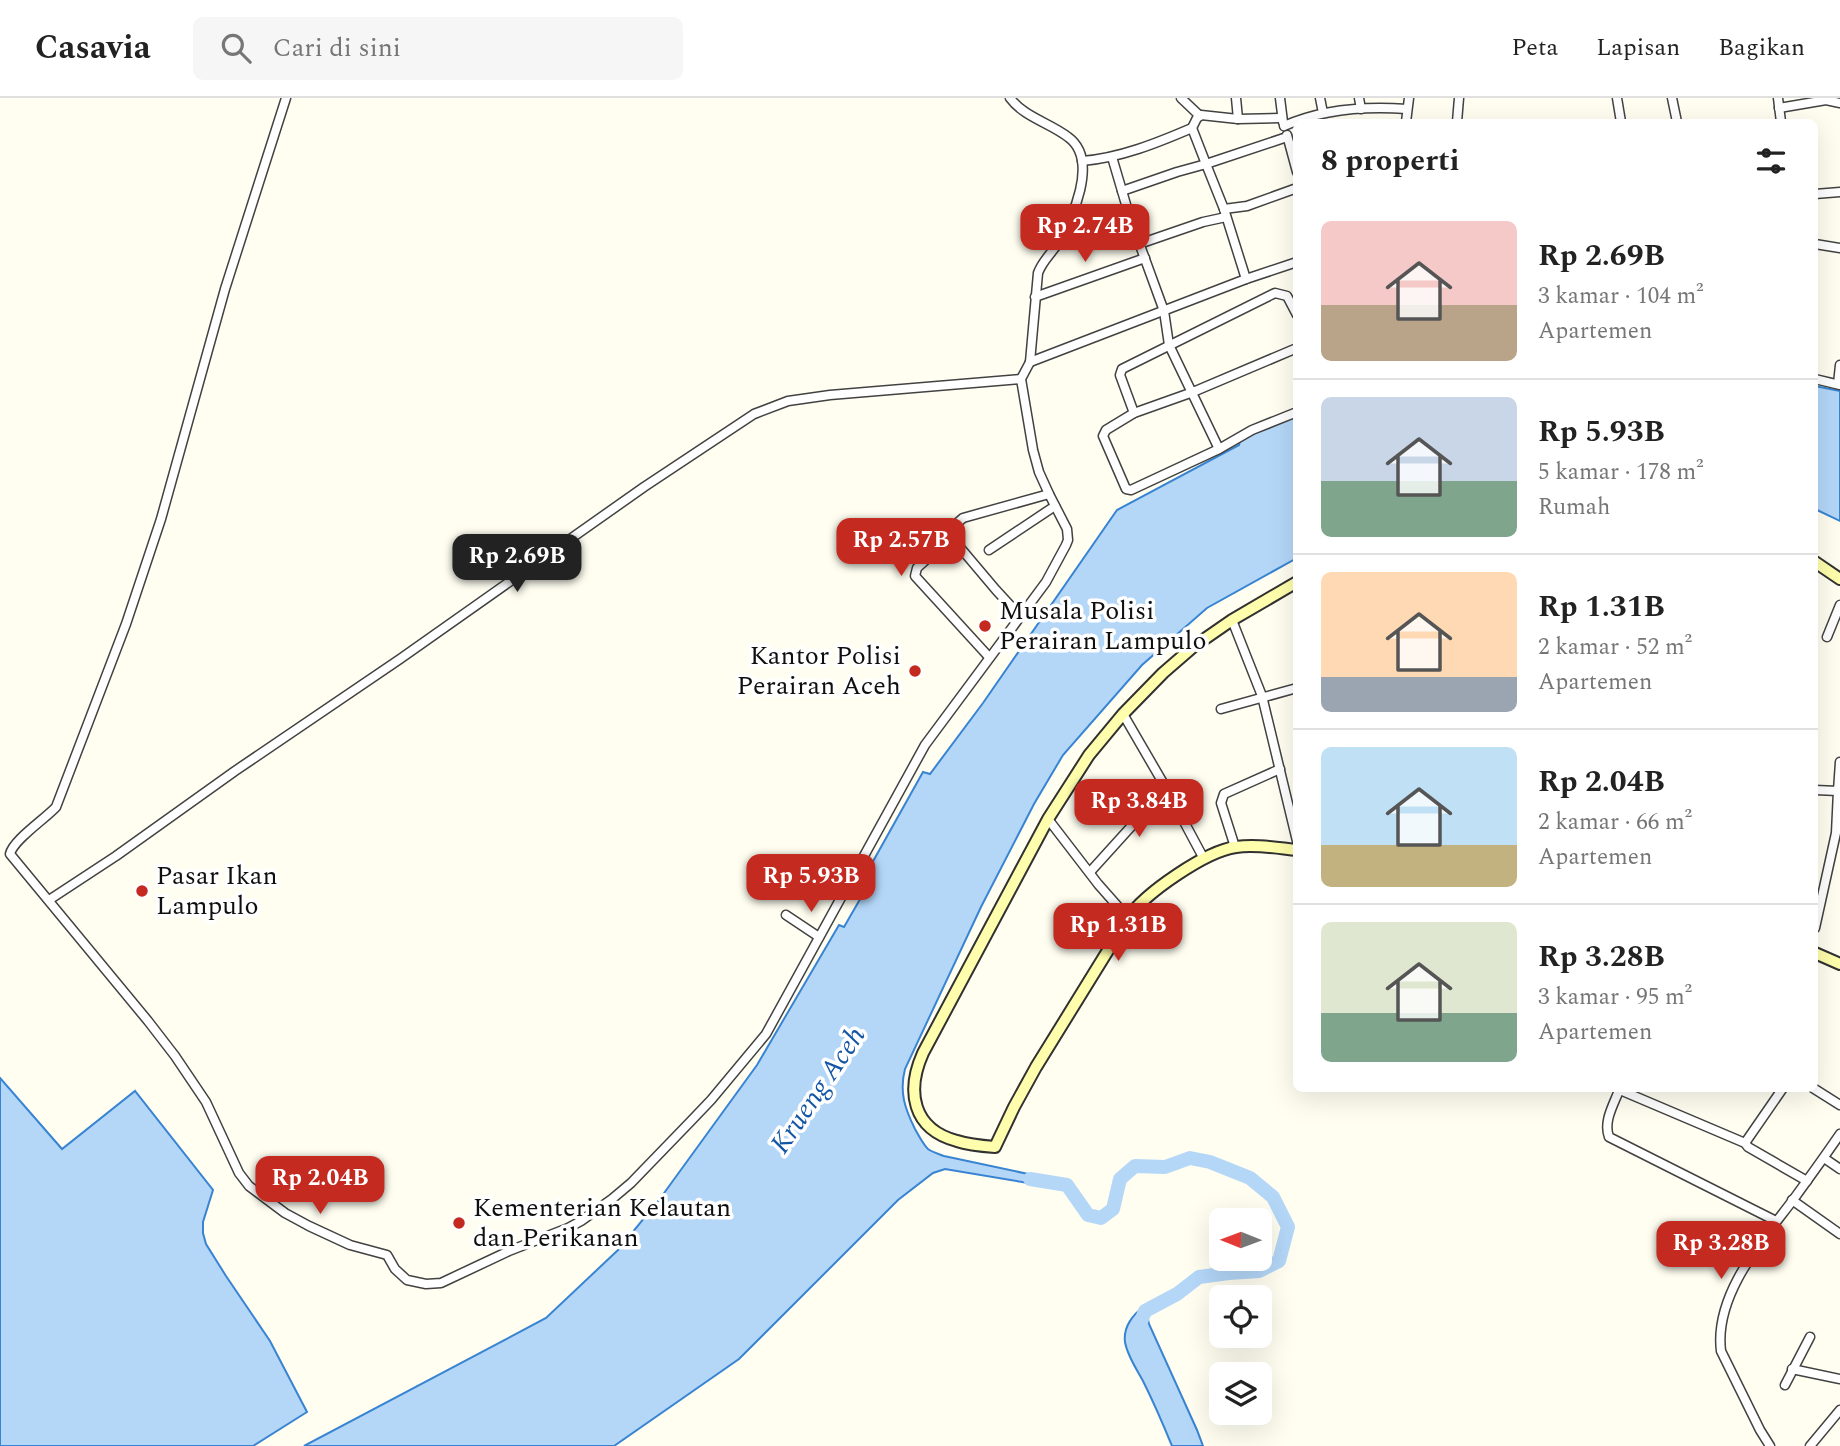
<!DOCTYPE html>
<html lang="id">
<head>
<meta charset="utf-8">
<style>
  body { margin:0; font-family:Spectral,serif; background:#f6f6f6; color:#222; height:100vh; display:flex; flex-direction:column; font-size:26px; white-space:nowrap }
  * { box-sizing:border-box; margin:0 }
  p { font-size:23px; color:#767676 }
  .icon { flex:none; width:38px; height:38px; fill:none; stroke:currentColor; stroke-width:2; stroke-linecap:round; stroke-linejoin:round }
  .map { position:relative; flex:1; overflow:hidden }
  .drawer { position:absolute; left:1293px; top:21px; width:525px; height:973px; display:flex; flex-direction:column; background:#fff; border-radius:10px; box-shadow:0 7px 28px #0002 }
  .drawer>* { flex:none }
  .needle { width:46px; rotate:271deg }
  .buttons { position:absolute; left:1209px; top:1110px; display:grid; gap:14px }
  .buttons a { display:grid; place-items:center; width:63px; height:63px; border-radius:10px; background:#fff; box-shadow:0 7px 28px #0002; font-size:35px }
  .price { position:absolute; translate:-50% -60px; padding:0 16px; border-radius:14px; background:#c52a21; color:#fff; font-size:23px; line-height:46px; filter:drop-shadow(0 2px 4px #0008) }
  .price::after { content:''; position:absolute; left:50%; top:42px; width:21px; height:16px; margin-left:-10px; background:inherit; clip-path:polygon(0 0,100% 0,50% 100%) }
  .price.active { background:#222; color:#fff }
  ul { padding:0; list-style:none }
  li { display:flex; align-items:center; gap:21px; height:175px; padding:0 28px }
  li+li { border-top:2px solid #e0e0e0 }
  li span { display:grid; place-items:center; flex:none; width:196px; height:140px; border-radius:10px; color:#555 }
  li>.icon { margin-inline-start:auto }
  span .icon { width:84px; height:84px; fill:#fffc; stroke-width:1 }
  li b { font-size:30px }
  h2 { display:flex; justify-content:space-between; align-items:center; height:84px; padding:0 28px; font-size:30px }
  header { display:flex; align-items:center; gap:42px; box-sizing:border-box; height:98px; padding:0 35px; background:#fff; border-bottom:2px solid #e0e0e0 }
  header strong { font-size:33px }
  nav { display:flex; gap:38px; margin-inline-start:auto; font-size:24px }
  .search { width:490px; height:63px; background:#f6f6f6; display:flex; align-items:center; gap:18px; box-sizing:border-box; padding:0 24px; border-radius:10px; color:#767676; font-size:26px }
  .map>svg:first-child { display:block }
  .water { fill:#b4d7f8; stroke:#3884d2; stroke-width:2 }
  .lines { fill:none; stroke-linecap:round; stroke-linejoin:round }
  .river { stroke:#b4d7f8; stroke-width:14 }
  .street-casing { stroke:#424242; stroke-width:11 }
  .secondary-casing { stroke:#313131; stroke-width:14 }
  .street { stroke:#fff; stroke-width:8 }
  .secondary { stroke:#fffeac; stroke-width:10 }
  .poi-dot { fill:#c52a21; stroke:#fff; stroke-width:2.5 }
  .labels { text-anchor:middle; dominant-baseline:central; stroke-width:7; stroke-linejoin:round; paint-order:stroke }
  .poi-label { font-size:26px; fill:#0f0f0f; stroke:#fff; text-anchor:start }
  .water-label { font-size:28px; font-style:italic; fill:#1356a6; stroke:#fff }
</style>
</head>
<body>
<header>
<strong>Casavia</strong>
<div class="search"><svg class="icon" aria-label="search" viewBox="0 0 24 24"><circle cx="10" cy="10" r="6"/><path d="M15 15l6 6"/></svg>Cari di sini</div>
<nav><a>Peta</a><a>Lapisan</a><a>Bagikan</a></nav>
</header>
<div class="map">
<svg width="1840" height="1348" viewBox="0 0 1840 1348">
  <rect width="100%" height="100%" fill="#fffef1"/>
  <g class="water">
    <path d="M 1815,288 L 1840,293 L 1840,423 L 1815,411 Z"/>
    <path d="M 1297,316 L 1297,460 L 1207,510 L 1142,567 L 1063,657 L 1034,706 L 981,809 L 905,971 C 899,994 905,1011 915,1031 C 919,1038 923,1046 928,1051 C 932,1054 939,1056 944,1058 L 1047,1080 L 1046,1088 L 945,1071 L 933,1075 L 898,1102 L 739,1261 L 614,1348 L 304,1348 L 546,1220 L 618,1152 L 659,1102 L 757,967 L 839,827 L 844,829 L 863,796 L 857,792 L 923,674 L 930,676 L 983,605 L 1117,412 L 1239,347 L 1241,339 Z"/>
    <path d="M 0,980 L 62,1051 L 135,993 L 213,1092 L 203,1124 L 203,1135 L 206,1146 L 226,1178 L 270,1243 L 307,1314 L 253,1348 L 0,1348 Z"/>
    <path d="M 1145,1208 L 1149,1226 L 1197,1332 L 1203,1348 L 1172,1348 C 1163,1326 1154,1305 1143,1283 C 1137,1272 1127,1257 1125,1244 C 1123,1229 1133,1216 1145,1208 Z"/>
  </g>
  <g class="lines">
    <path class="river" d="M 1030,1081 L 1067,1087 L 1088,1117 L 1101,1120 L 1113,1111 L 1120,1081 L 1135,1068 L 1165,1069 L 1190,1060 L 1210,1064 L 1250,1080 L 1273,1099 L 1288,1129 L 1279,1163 L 1259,1173 L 1229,1175 L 1199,1179 L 1177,1196 L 1145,1213 L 1139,1229 L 1140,1231"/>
    <g class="street-casing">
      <g id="street">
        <path d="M 286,0 L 225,191 L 161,421 L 126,526 L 56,709 C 45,721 13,742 10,756 L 148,923 L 175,958 L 206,1004 L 239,1075 L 249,1088 L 285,1115 L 309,1128 L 350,1147 L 387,1157 L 395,1171 L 407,1182 L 426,1186 L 441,1185 L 509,1153 L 568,1130 L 581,1123 L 612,1101 L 631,1085 L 690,1024 L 711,1002 L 766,936 L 925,647 L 1046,484 L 1066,447 L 1068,442 L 1067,431 L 1049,396 L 1039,374 L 1033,352 L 1021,281 L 1030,264"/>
        <path d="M 1010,0 C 1024,19 1050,25 1068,39 C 1100,62 1072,122 1056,148 C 1049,158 1042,164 1038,175 L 1030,264 L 1246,181 L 1297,164"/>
        <path d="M 1181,0 L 1200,18"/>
        <path d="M 1236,0 L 1238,21"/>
        <path d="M 1280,0 L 1283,24"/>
        <path d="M 1320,0 L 1323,15"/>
        <path d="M 1359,0 L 1361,11"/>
        <path d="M 1617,0 L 1621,24"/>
        <path d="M 1672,0 L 1677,24"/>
        <path d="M 1778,0 L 1781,24"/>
        <path d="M 1779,10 L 1826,2 L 1840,5"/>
        <path d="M 1281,20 L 1238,21 L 1201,17 L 1197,20 L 1192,30 L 1206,66 L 1287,39"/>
        <path d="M 1406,24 L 1409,0"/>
        <path d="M 1457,24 L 1459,0"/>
        <path d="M 1284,28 C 1322,11 1366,8 1407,11"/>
        <path d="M 1287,37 L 1297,74"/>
        <path d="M 1112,59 L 1130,120 L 1164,213 L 1169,247 L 1219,351 L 1131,392 L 1126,391 L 1103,338 L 1106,332 L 1134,315 L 1193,294 L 1297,250"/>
        <path d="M 1082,63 C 1120,60 1157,45 1192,30"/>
        <path d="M 1122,93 L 1177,74 L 1206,66 L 1224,111 L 1246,181"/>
        <path d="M 1815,96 L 1840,94"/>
        <path d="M 1224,111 L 1247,108 L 1297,90"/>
        <path d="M 1139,146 L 1203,124 L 1226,119"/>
        <path d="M 1815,146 L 1840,150"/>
        <path d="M 1055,148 L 1130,120"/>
        <path d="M 1035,199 L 1145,160"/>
        <path d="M 1815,281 L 1840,287"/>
        <path d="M 1838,286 L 1840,267"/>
        <path d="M 1134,315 L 1120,277 L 1122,271 L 1275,195 L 1287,198 L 1297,217"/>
        <path d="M 1219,351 L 1252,332 L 1297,314"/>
        <path d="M 951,439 L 917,470 L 915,478 L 989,559"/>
        <path d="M 989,452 L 1055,408"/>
        <path d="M 1020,518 L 996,492 L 947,434 L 963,420 L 1049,396"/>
        <path d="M 1232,522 L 1262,598 L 1297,743"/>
        <path d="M 1827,539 L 1840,507"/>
        <path d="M 1221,611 L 1297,590"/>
        <path d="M 1123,616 L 1166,690 L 1204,761"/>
        <path d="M 1815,692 L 1838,693 L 1840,664"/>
        <path d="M 1048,721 L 1098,786 L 1128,820"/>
        <path d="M 1235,749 L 1221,705 L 1224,696 L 1280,671"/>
        <path d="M 1090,774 L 1166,690"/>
        <path d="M 49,802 L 116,758 L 235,673 L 400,561 L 644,389 L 754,316 L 788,303 L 830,297 L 1021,281"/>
        <path d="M 786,817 L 819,839"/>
        <path d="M 1815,830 L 1836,735 L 1838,693"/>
        <path d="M 1620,990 C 1614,1006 1603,1023 1609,1039 L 1776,1123"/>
        <path d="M 1813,990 L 1840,1007"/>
        <path d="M 1620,992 L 1745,1045 L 1748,1049 L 1807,1083"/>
        <path d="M 1745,1045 L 1783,990"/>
        <path d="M 1824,1060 L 1840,1071"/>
        <path d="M 1792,1102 L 1840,1136"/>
        <path d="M 1792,1271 L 1840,1281"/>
        <path d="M 1785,1287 L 1810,1239"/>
        <path d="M 1770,1348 L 1760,1332 L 1721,1253 C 1714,1197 1762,1143 1793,1102 C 1809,1080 1825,1058 1840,1036"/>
        <path d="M 1810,1348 L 1840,1312"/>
      </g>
    </g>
    <g class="secondary-casing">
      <g id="secondary">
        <path d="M 1815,464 L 1840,481"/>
        <path d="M 1297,484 L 1232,522 L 1193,549 L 1163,575 L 1123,616 L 1089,657 L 1048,721 L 923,955 C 906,993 912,1031 957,1043 C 969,1047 982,1048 995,1049 L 1014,1009 L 1036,969 L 1128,820 C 1145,795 1206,753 1236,749 C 1256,746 1277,750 1297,752"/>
        <path d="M 1815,855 L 1840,866"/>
      </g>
    </g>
    <use href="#street" class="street"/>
    <use href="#secondary" class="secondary"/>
  </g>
  <g class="poi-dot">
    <circle cx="985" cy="528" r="7"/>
    <circle cx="915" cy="573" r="7"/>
    <circle cx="142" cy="793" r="7"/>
    <circle cx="459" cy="1125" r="7"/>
  </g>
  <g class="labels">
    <g class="poi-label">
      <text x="999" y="513">Musala Polisi<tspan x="999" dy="30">Perairan Lampulo</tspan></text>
      <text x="901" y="558" text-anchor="end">Kantor Polisi<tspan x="901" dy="30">Perairan Aceh</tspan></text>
      <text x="156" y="778">Pasar Ikan<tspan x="156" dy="30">Lampulo</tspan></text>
      <text x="473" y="1110">Kementerian Kelautan<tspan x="473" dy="30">dan Perikanan</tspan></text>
    </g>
    <g class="water-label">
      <text transform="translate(818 992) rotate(-56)">Krueng Aceh</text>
    </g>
  </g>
</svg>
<div class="buttons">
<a><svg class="needle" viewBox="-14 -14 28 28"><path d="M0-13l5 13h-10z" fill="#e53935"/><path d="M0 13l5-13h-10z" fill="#767676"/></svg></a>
<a><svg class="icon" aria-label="locate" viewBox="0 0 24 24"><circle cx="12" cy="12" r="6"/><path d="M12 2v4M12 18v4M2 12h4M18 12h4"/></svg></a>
<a><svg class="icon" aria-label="layers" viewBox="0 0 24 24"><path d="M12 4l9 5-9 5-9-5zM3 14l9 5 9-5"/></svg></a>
</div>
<b class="price" style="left:1085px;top:166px">Rp 2.74B</b>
<b class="price" style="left:901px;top:480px">Rp 2.57B</b>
<b class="price active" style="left:517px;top:496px">Rp 2.69B</b>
<b class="price" style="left:1139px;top:741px">Rp 3.84B</b>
<b class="price" style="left:811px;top:816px">Rp 5.93B</b>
<b class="price" style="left:1118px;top:865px">Rp 1.31B</b>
<b class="price" style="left:320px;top:1118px">Rp 2.04B</b>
<b class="price" style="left:1721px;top:1183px">Rp 3.28B</b>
<section class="drawer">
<h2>8 properti<svg class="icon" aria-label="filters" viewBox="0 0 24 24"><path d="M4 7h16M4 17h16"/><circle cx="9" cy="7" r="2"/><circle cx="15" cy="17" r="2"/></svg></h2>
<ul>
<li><span style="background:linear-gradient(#f6c9c9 60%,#b9a48a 0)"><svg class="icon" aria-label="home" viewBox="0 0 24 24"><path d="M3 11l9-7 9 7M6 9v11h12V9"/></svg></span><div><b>Rp 2.69B</b><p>3 kamar · 104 m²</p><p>Apartemen</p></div></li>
<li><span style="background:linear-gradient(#c9d6e8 60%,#7fa58c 0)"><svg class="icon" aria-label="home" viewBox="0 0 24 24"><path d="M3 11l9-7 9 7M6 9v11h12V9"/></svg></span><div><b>Rp 5.93B</b><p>5 kamar · 178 m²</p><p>Rumah</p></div></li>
<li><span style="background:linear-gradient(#ffd9b3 75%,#9aa5b1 0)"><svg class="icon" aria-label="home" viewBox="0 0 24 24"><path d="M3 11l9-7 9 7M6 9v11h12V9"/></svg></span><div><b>Rp 1.31B</b><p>2 kamar · 52 m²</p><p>Apartemen</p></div></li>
<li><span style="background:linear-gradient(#bfe0f5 70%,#c2b280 0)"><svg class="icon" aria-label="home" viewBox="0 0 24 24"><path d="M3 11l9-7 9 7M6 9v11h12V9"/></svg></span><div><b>Rp 2.04B</b><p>2 kamar · 66 m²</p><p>Apartemen</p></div></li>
<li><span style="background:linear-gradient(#dfe7d0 65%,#7fa58c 0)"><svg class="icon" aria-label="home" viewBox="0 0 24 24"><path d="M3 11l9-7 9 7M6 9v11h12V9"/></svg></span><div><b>Rp 3.28B</b><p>3 kamar · 95 m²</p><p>Apartemen</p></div></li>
</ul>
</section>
</div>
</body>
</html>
